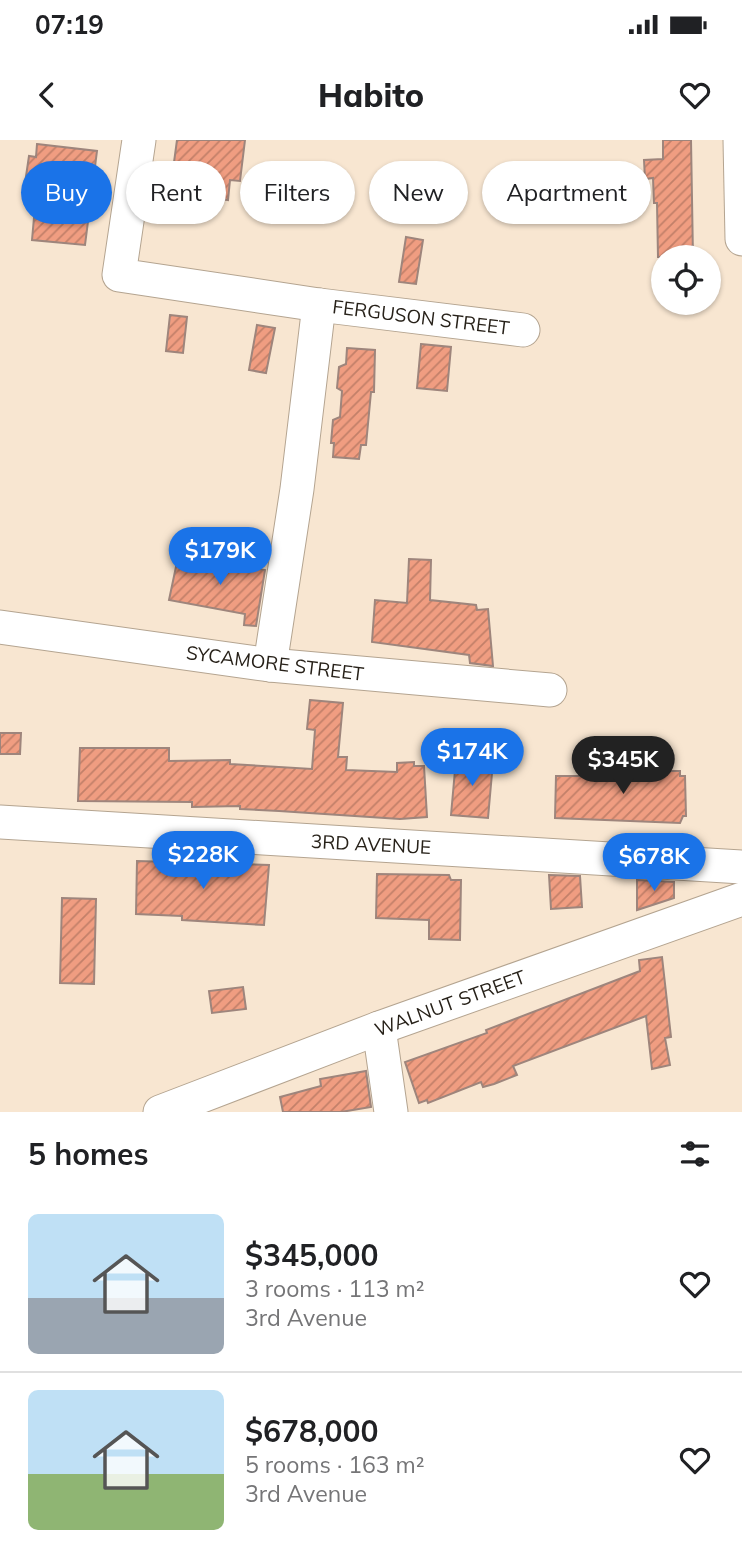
<!DOCTYPE html>
<html lang="en">
<head>
<meta charset="utf-8">
<style>
  body { margin:0; font-family:Mulish,sans-serif; background:#f2f2f2; color:#202124; height:100vh; display:flex; flex-direction:column; font-size:26px; white-space:nowrap }
  * { box-sizing:border-box; margin:0 }
  p { font-size:23px; color:#757577 }
  .icon { flex:none; width:38px; height:38px; fill:none; stroke:currentColor; stroke-width:2; stroke-linecap:round; stroke-linejoin:round }
  .map { position:relative; height:972px; overflow:hidden }
  .sheet { display:flex; flex-direction:column; background:#fff; flex:1 }
  .sheet>* { flex:none }
  .guide { position:absolute; left:21px; top:21px; width:700px; height:63px; display:flex; gap:14px }
  .buttons { position:absolute; left:651px; top:105px; display:grid; gap:14px }
  .buttons a { display:grid; place-items:center; width:70px; height:70px; border-radius:50%; background:#fff; box-shadow:0 2px 5px #0004; font-size:35px }
  .price { position:absolute; translate:-50% -60px; padding:0 16px; border-radius:24px; background:#1a73e8; color:#fff; font-size:23px; line-height:46px; filter:drop-shadow(0 2px 4px #0008) }
  .price::after { content:''; position:absolute; left:50%; top:42px; width:21px; height:16px; margin-left:-10px; background:inherit; clip-path:polygon(0 0,100% 0,50% 100%) }
  .price.active { background:#222; color:#fff }
  ul { padding:0; list-style:none }
  li { display:flex; align-items:center; gap:21px; height:175px; padding:0 28px }
  li+li { border-top:2px solid #e0e0e0 }
  li span { display:grid; place-items:center; flex:none; width:196px; height:140px; border-radius:10px; color:#555 }
  li>.icon { margin-inline-start:auto }
  span .icon { width:84px; height:84px; fill:#fffc; stroke-width:1 }
  li b { font-size:30px }
  h2 { display:flex; justify-content:space-between; align-items:center; height:84px; padding:0 28px; font-size:30px }
  .chip { padding:0 24px; border-radius:32px; background:#fff; box-shadow:0 2px 5px #0004; font-size:24px; line-height:63px }
  .chip.active { background:#1a73e8; color:#fff }
  .status { display:flex; justify-content:space-between; align-items:center; height:49px; padding:0 35px; background:#fff; direction:ltr }
  .status svg { height:19px; fill:currentColor }
  header { display:flex; justify-content:space-between; align-items:center; height:91px; padding:0 28px; background:#fff; font-size:32px; font-weight:800 }
  .map>svg:first-child { display:block }
  .building { fill:url(#building-hatch); stroke:#9e857c; stroke-width:2 }
  .lines { fill:none; stroke-linecap:round; stroke-linejoin:round }
  .minor-casing { stroke:#b4a490; stroke-width:35 }
  .minor { stroke:#fff; stroke-width:33 }
  .labels { text-anchor:middle; dominant-baseline:central; stroke-width:6; stroke-linejoin:round; paint-order:stroke }
  .street-label { font-size:19px; fill:#272119; stroke:#fff }
</style>
</head>
<body>
<div class="status"><b>07:19</b><svg viewBox="0 0 49 12"><path d="M0 12V9h3v3zM5 12V6h3v6zM10 12V3h3v9zM15 12V0h3v12zM26 1h20v11H26zM47 4h2v5h-2z"/></svg></div>
<header><svg class="icon" aria-label="back" viewBox="0 0 24 24"><path d="M15 5l-7 7 7 7"/></svg>Habito<svg class="icon" aria-label="heart" viewBox="0 0 24 24"><path d="M12 20l-8-8c-3-5 5-10 8-4 3-6 11-1 8 4z"/></svg></header>
<div class="map">
<svg width="742" height="972" viewBox="0 0 742 972">
  <defs>
    <pattern id="building-hatch" width="6" height="6" patternUnits="userSpaceOnUse" patternTransform="scale(1.75)"><rect width="6" height="6" fill="#f09d81"/><path d="M-1 1l2-2M0 6l6-6M5 7l2-2" fill="none" stroke="#c28069"/></pattern>
  </defs>
  <rect width="100%" height="100%" fill="#f8e6d1"/>
  <g class="building">
    <path d="M 177,0 L 245,0 L 240,41 L 230,40 L 228,60 L 170,52 Z"/>
    <path d="M 663,0 L 691,0 L 693,117 L 658,117 L 657,63 L 654,63 L 653,38 L 645,39 L 644,20 L 663,19 Z"/>
    <path d="M 37,4 L 97,11 L 85,105 L 32,100 L 37,44 L 25,43 L 29,16 L 36,17 Z"/>
    <path d="M 406,97 L 423,100 L 416,144 L 399,142 Z"/>
    <path d="M 170,175 L 187,177 L 183,213 L 166,211 Z"/>
    <path d="M 257,185 L 275,188 L 266,233 L 249,230 Z"/>
    <path d="M 421,204 L 451,207 L 447,251 L 417,248 Z"/>
    <path d="M 347,208 L 375,210 L 374,252 L 371,252 L 366,305 L 361,305 L 359,319 L 333,317 L 334,303 L 331,303 L 333,280 L 340,277 L 342,251 L 337,248 L 339,227 L 346,224 Z"/>
    <path d="M 210,413 L 228,417 L 226,425 L 265,430 L 256,486 L 244,485 L 245,474 L 169,460 L 177,422 L 207,428 Z"/>
    <path d="M 409,419 L 431,420 L 430,460 L 476,465 L 477,470 L 488,469 L 493,526 L 470,523 L 469,515 L 372,502 L 375,460 L 407,463 Z"/>
    <path d="M 310,560 L 343,563 L 338,617 L 347,617 L 346,630 L 397,632 L 397,623 L 414,622 L 414,626 L 424,626 L 427,677 L 400,679 L 279,671 L 240,669 L 240,666 L 192,667 L 192,662 L 78,661 L 80,608 L 169,608 L 169,621 L 230,620 L 230,624 L 312,629 L 315,590 L 307,589 Z"/>
    <path d="M 0,593 L 21,593 L 20,614 L 0,614 Z"/>
    <path d="M 626,615 L 643,616 L 643,631 L 680,631 L 680,636 L 685,636 L 686,676 L 683,676 L 680,683 L 555,678 L 556,636 L 626,636 Z"/>
    <path d="M 456,619 L 493,622 L 488,678 L 451,675 Z"/>
    <path d="M 137,721 L 269,725 L 264,785 L 182,780 L 182,776 L 136,774 Z"/>
    <path d="M 377,734 L 449,735 L 451,740 L 461,740 L 460,800 L 429,799 L 429,780 L 376,778 Z"/>
    <path d="M 549,735 L 580,736 L 582,767 L 551,769 Z"/>
    <path d="M 637,740 L 674,742 L 674,758 L 637,770 Z"/>
    <path d="M 62,758 L 96,759 L 94,844 L 60,843 Z"/>
    <path d="M 662,817 L 671,897 L 665,898 L 670,925 L 652,929 L 646,876 L 513,926 L 517,935 L 494,944 L 483,947 L 481,942 L 428,963 L 427,960 L 419,963 L 405,922 L 487,893 L 486,890 L 640,831 L 639,820 Z"/>
    <path d="M 243,847 L 246,869 L 212,873 L 209,851 Z"/>
    <path d="M 366,931 L 371,967 L 341,972 L 283,972 L 280,957 L 321,946 L 320,939 Z"/>
  </g>
  <g class="lines">
    <g class="minor-casing">
      <g id="minor">
        <path d="M 139,0 L 119,135 L 319,165 L 523,190"/>
        <path d="M 740,0 L 742,99"/>
        <path d="M 0,487 L 270,525 L 550,550"/>
        <path d="M 270,525 L 297,349 L 319,165"/>
        <path d="M 0,682 L 742,727"/>
        <path d="M 379,888 L 391,972"/>
        <path d="M 160,972 L 379,888 L 742,759"/>
      </g>
    </g>
    <use href="#minor" class="minor"/>
  </g>
  <g class="labels">
    <g class="street-label">
      <text transform="translate(421 177) rotate(7)">FERGUSON STREET</text>
      <text transform="translate(275 523) rotate(7)">SYCAMORE STREET</text>
      <text transform="translate(371 704) rotate(3)">3RD AVENUE</text>
      <text transform="translate(450 863) rotate(-20)">WALNUT STREET</text>
    </g>
  </g>
</svg>
<div class="buttons">
<a><svg class="icon" aria-label="locate" viewBox="0 0 24 24"><circle cx="12" cy="12" r="6"/><path d="M12 2v4M12 18v4M2 12h4M18 12h4"/></svg></a>
</div>
<b class="price" style="left:220px;top:447px">$179K</b>
<b class="price" style="left:472px;top:648px">$174K</b>
<b class="price active" style="left:623px;top:656px">$345K</b>
<b class="price" style="left:203px;top:751px">$228K</b>
<b class="price" style="left:654px;top:753px">$678K</b>
<div class="guide">
<a class="chip active">Buy</a>
<a class="chip">Rent</a>
<a class="chip">Filters</a>
<a class="chip">New</a>
<a class="chip">Apartment</a>
</div>
</div>
<section class="sheet">
<h2>5 homes<svg class="icon" aria-label="filters" viewBox="0 0 24 24"><path d="M4 7h16M4 17h16"/><circle cx="9" cy="7" r="2"/><circle cx="15" cy="17" r="2"/></svg></h2>
<ul>
<li><span style="background:linear-gradient(#bfe0f5 60%,#9aa5b1 0)"><svg class="icon" aria-label="home" viewBox="0 0 24 24"><path d="M3 11l9-7 9 7M6 9v11h12V9"/></svg></span><div><b>$345,000</b><p>3 rooms · 113 m²</p><p>3rd Avenue</p></div><svg class="icon" aria-label="heart" viewBox="0 0 24 24"><path d="M12 20l-8-8c-3-5 5-10 8-4 3-6 11-1 8 4z"/></svg></li>
<li><span style="background:linear-gradient(#bfe0f5 60%,#8fb573 0)"><svg class="icon" aria-label="home" viewBox="0 0 24 24"><path d="M3 11l9-7 9 7M6 9v11h12V9"/></svg></span><div><b>$678,000</b><p>5 rooms · 163 m²</p><p>3rd Avenue</p></div><svg class="icon" aria-label="heart" viewBox="0 0 24 24"><path d="M12 20l-8-8c-3-5 5-10 8-4 3-6 11-1 8 4z"/></svg></li>
</ul>
</section>
</body>
</html>
